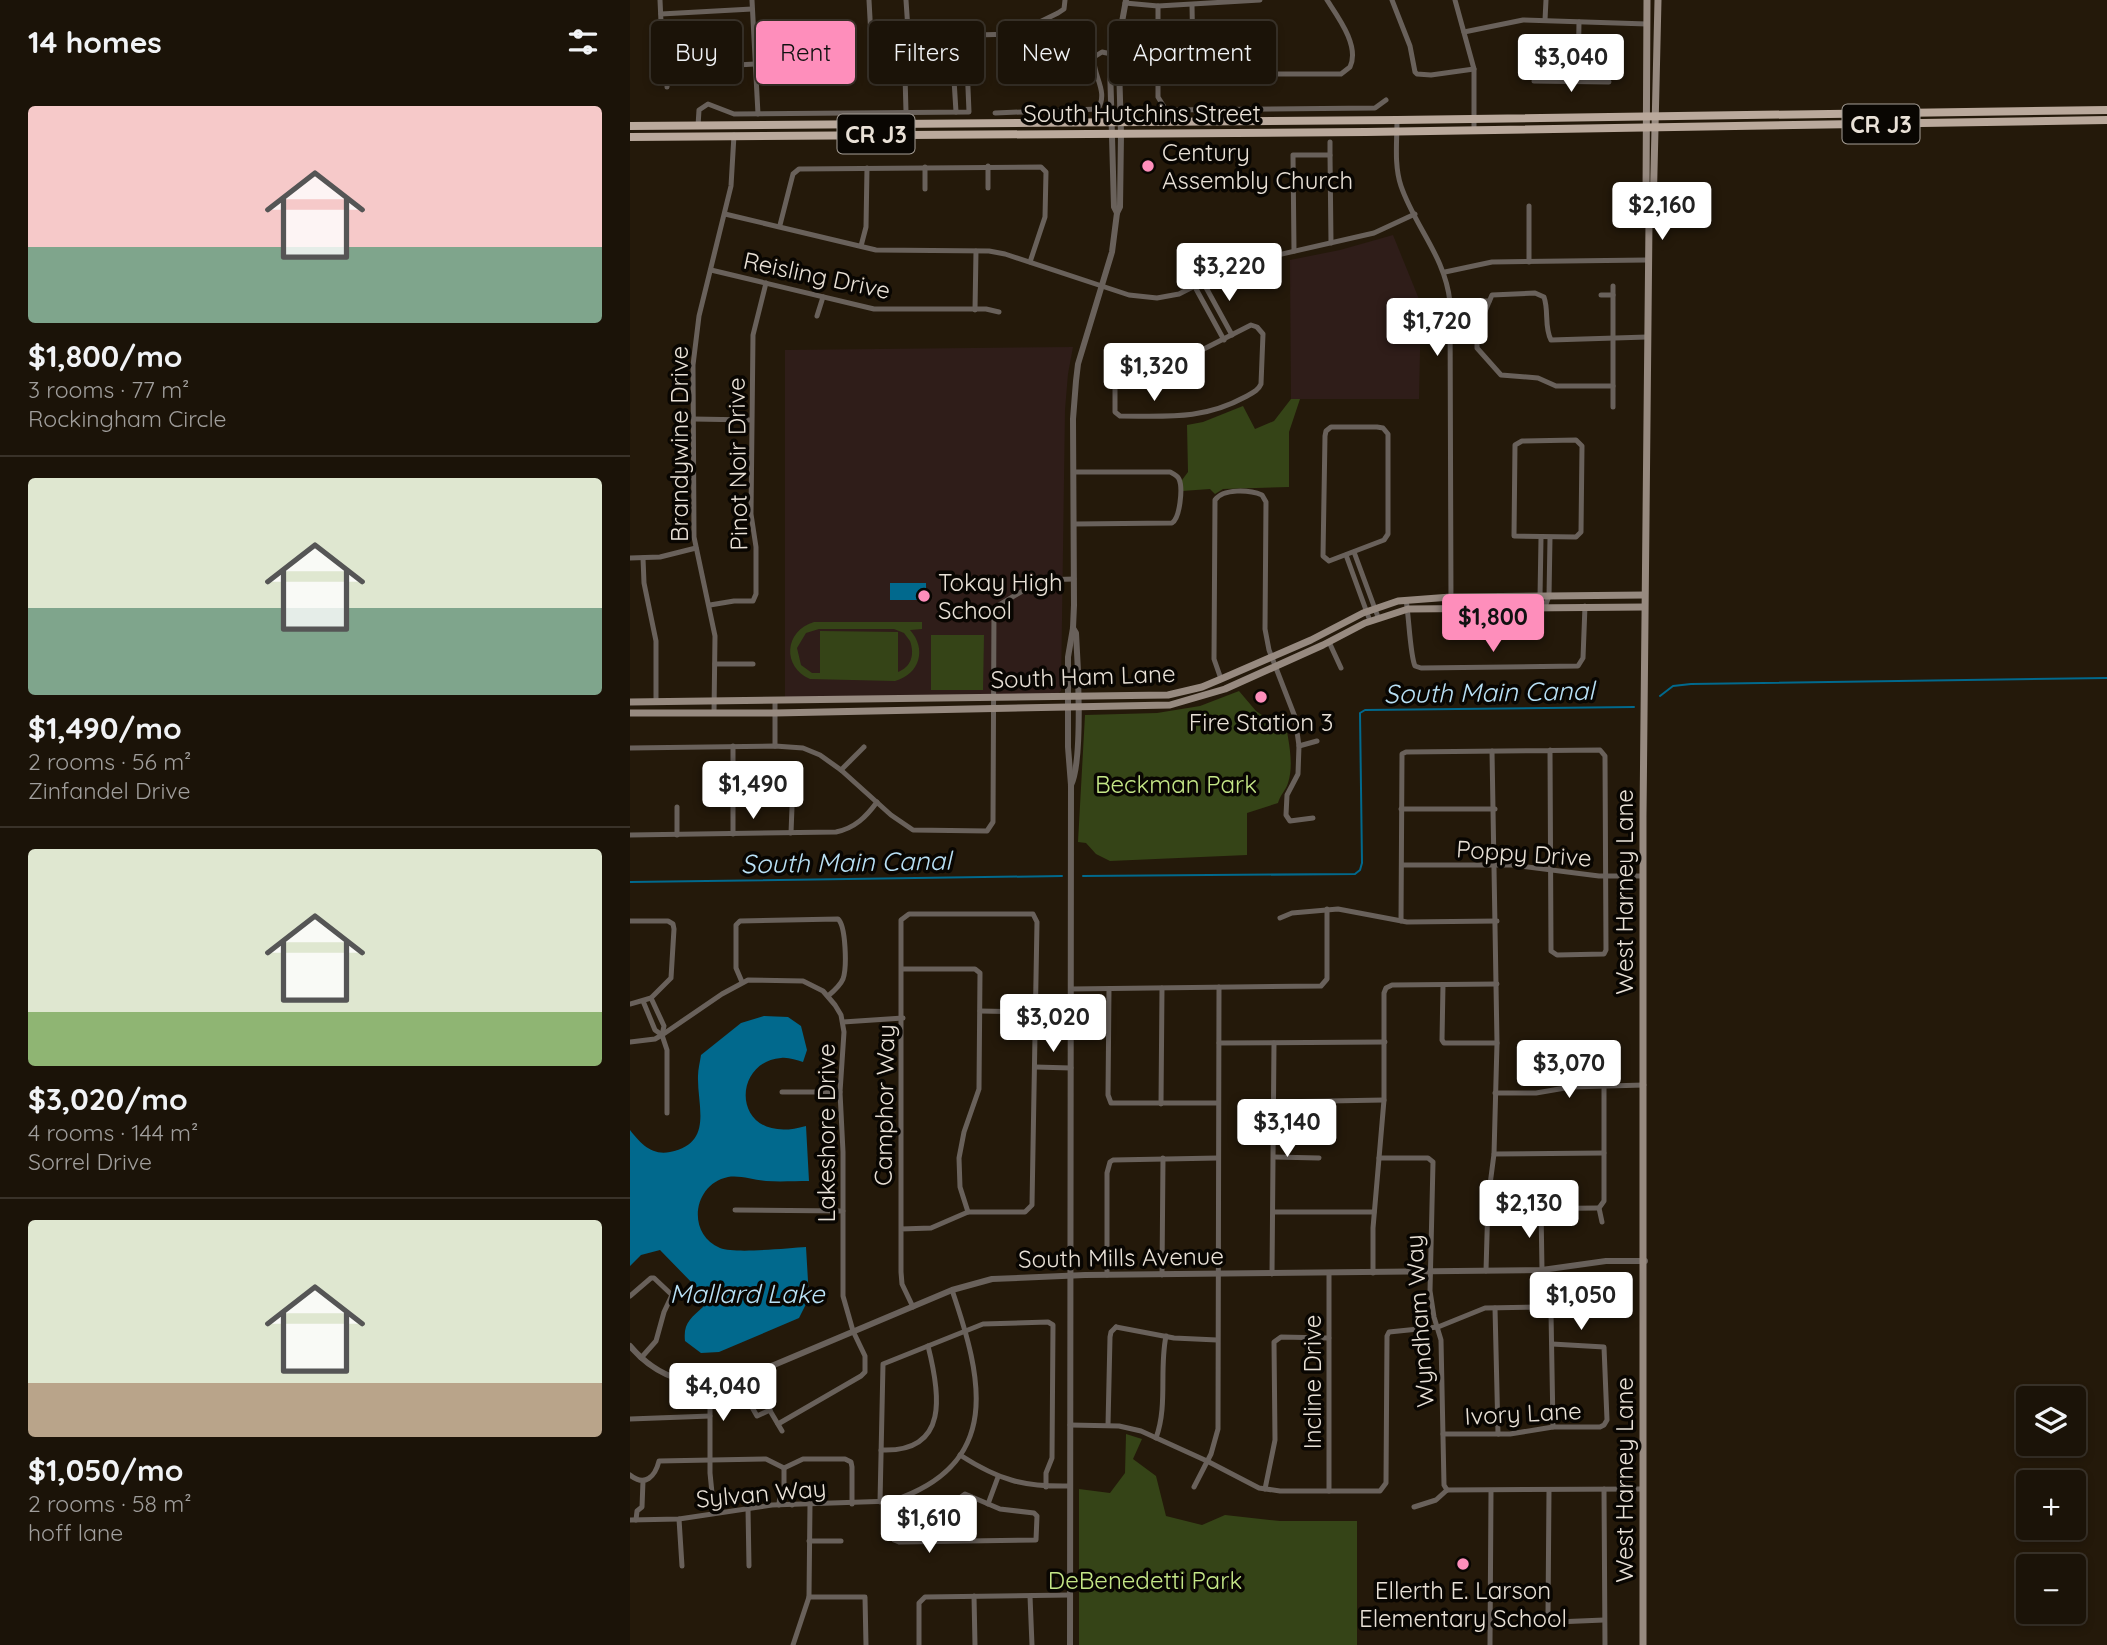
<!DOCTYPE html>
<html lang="en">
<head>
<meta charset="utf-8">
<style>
  body { margin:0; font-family:Quicksand,sans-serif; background:#282016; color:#f1f3f6; height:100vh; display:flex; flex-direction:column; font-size:26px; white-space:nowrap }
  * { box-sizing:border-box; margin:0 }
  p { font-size:23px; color:#a09e9c }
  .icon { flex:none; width:38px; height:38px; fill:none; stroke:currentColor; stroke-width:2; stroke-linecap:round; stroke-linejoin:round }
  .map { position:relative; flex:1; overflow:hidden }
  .sheet { display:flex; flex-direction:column; background:#1b1308; width:630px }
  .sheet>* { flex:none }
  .top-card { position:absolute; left:21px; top:21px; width:665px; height:63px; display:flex; gap:14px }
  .tools { position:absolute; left:1386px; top:1386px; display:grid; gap:14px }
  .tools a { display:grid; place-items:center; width:70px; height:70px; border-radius:7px; background:#1b1308; box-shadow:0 4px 10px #0003,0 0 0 2px #393229; font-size:35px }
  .price { position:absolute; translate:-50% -60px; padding:0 16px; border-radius:7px; background:#fff; color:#222; font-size:23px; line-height:46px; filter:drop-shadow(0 2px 4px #0008) }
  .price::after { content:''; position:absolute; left:50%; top:42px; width:21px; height:16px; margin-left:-10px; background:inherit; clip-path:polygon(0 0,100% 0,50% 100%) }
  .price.on { background:#fe8ebb; color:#111 }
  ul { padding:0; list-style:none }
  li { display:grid; align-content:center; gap:14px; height:371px; padding:0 28px }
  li+li { border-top:2px solid #393229 }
  li span { display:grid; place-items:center; height:217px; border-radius:7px; color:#555 }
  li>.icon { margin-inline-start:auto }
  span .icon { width:126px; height:126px; fill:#fffc; stroke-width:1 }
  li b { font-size:30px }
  h2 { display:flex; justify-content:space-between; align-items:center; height:84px; padding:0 28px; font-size:30px }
  .pill { padding:0 24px; border-radius:7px; background:#1b1308; box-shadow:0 4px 10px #0003,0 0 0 2px #393229; font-size:24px; line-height:63px }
  .pill.on { background:#fe8ebb; color:#111 }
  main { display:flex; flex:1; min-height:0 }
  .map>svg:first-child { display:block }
  .education { fill:#2f1d19 }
  .green { fill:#354417; fill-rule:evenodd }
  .water { fill:#01698d }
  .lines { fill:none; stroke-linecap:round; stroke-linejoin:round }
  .stream { stroke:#01698d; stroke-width:2 }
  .minor { stroke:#69615b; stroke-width:5 }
  .tertiary { stroke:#69615b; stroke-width:6 }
  .secondary { stroke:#978a80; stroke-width:7 }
  .primary { stroke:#baa99c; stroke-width:8 }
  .poi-dot { fill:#fe8ebb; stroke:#090602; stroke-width:2.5 }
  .labels { text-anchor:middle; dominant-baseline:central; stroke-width:7; stroke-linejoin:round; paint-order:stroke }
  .shield { fill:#090602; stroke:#a69f97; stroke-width:2 }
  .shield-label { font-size:23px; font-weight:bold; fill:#e9e1d7 }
  .street-label { font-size:24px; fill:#e9e1d7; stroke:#090602 }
  .poi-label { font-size:24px; fill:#e9e1d7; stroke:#090602; text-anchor:start }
  .park-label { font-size:24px; fill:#c5e787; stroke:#090602 }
  .water-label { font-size:26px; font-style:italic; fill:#b9e1f6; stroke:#090602 }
</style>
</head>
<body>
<main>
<section class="sheet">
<h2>14 homes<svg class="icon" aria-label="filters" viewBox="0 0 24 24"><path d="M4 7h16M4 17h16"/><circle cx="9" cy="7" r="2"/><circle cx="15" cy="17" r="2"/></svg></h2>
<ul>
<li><span style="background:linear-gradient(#f6c9c9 65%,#7fa58c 0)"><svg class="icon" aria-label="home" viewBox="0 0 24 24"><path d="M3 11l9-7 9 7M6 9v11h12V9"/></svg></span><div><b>$1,800/mo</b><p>3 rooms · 77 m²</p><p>Rockingham Circle</p></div></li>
<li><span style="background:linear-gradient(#dfe7d0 60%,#7fa58c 0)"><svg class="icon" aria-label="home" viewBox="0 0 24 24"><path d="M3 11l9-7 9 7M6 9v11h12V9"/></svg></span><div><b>$1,490/mo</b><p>2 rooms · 56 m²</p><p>Zinfandel Drive</p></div></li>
<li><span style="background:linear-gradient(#dfe7d0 75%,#8fb573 0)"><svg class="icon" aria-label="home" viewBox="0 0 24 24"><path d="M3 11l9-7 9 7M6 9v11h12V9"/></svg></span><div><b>$3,020/mo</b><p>4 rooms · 144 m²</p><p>Sorrel Drive</p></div></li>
<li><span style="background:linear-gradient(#dfe7d0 75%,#b9a48a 0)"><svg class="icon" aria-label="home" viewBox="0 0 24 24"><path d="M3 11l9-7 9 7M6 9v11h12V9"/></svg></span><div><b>$1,050/mo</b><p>2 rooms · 58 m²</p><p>hoff lane</p></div></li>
</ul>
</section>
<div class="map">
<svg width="1477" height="1645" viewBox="0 0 1477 1645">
  <rect width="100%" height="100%" fill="#24190a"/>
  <g class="education">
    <path d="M 763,235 L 791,304 L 789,399 L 661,399 L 660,260 L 710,250 Z"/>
    <path d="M 443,347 L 438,374 L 435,410 L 431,691 L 427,694 L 155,697 L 155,350 Z"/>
  </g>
  <g class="green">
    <path d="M 661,399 L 670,399 L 659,432 L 659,487 L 593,489 L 585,494 L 580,489 L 552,491 L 552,480 L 558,472 L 557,425 L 573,422 L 613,406 L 625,429 L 644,421 Z"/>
    <path d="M 184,622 L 292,622 L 292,629 L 280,630 C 297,649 290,674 265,681 L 180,679 C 152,667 154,631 184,622 ZM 189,629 L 264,629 L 274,633 L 280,641 C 285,655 281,667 268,672 L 268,632 L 190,631 L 190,673 L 196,673 L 182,673 L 171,665 L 167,648 L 176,633 Z"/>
    <path d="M 301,635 L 354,635 L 353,690 L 301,690 Z"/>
    <path d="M 609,691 L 626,711 L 639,720 L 654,714 C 657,735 665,762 658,783 C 656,790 650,795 648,803 L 617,813 L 617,855 L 480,861 L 466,854 L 456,843 L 448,842 L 455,715 L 527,713 L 570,706 Z"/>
    <path d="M 496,1434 L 512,1439 L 503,1459 L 526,1476 L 536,1516 L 572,1525 L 595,1515 L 650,1521 L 727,1521 L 727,1645 L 449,1645 L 449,1489 L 480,1493 L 495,1473 Z"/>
  </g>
  <g class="water">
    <rect x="260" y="583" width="36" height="17"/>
    <path d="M 134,1016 L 158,1017 L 171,1026 L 177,1050 L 173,1062 C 166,1060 158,1057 151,1058 C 99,1062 102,1148 176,1126 L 179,1181 C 165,1181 150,1182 136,1181 C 124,1180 110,1175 98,1177 C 63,1184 56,1234 90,1248 C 106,1254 157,1248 176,1247 L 179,1298 L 169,1318 L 89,1352 L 71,1353 L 55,1341 C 53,1323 61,1318 73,1307 L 67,1288 L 30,1250 L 11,1255 L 0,1266 L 0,1130 C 10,1143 22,1156 40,1152 C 84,1143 67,1106 68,1076 C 68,1069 70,1062 71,1055 L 111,1023 Z"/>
  </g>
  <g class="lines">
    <g class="stream">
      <path d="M 1030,696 L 1043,686 L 1061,684 L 1477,678"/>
      <path d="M 453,876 L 725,874 L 730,870 L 732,863 L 730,713 L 735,710 L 1004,707"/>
      <path d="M 0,882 L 432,876"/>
    </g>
    <g class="minor">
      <path d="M 30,0 L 33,66 L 38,75 L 37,87"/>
      <path d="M 122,0 L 128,114"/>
      <path d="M 239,0 L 242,55"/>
      <path d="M 276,0 L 278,30 L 274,38 L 276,112"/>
      <path d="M 762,0 L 780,46 L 785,72 L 787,74 L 801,75 L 844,69"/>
      <path d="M 825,0 L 844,69 L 844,129"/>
      <path d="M 495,3 L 528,6 L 630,0"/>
      <path d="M 562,5 L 563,61 L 568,71 L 574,74 L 711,74 L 720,67 C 730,46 708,17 697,0"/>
      <path d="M 528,6 L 528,97 L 536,110 L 745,108 L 756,100"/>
      <path d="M 31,14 L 122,9"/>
      <path d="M 915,20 L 916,0"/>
      <path d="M 278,30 L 311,28 L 321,31 L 326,112"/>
      <path d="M 834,32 L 893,20 L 1017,24"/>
      <path d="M 38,75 L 50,76 L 89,66 L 125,64"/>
      <path d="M 904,81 L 979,82"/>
      <path d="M 948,81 L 949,22"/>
      <path d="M 365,113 L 468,109 C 479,91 462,75 464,57 L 472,52 L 486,55"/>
      <path d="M 767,120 C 767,142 764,165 771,186 C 785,227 815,256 820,302 L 821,607"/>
      <path d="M 68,126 L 69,110 L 78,104 L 104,114 L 339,112 L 336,41 L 345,35 L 385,34 L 428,13 L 434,9 L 435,0"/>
      <path d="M 700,142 L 700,155"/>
      <path d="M 358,188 L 358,166"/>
      <path d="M 295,189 L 295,167"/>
      <path d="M 95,214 L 246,250 L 359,251 L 375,254 L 499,295 L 527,298 L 549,294 L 608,264 L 744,233 L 785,214"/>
      <path d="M 150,225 L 163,174 L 169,169 L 411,167 L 416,172 L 415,217 L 400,262"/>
      <path d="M 231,246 L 236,227 L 237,168"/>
      <path d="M 664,251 L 663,155 L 700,155 L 701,243"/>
      <path d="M 899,262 L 899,206"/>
      <path d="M 81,270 L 244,309 L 356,309 L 369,312"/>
      <path d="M 815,272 L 862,262 L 1017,260"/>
      <path d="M 573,282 L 602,335"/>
      <path d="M 983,286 L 983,407"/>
      <path d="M 565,287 L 594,340"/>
      <path d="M 971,295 L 983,295"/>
      <path d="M 833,301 L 859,301"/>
      <path d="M 345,310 L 346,251"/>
      <path d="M 187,316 L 193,297"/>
      <path d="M 621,325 L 627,327 L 633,334 L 631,384 C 628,391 622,393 615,397 C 573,420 537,416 490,416 L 485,412 L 485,369 L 491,363 L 564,354 Z"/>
      <path d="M 820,333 L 847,333"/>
      <path d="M 983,386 L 926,386 L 908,378 L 871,375 L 847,348 L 847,330 L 862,295 L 905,293 L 914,297 C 919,311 914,327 921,340 L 1017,337"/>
      <path d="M 63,419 L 121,420"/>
      <path d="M 701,427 L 747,427 L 753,428 L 758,434 L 758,534 L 754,540 L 699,561 L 693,556 L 695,436 L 696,431 Z"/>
      <path d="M 946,440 L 952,446 L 951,532 L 946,537 L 884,536 L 885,445 L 892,441 Z"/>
      <path d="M 444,472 L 540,472 C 544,474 547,475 549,479 C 553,488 550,518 542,523 L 445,524"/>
      <path d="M 911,538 L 910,597 L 915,607"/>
      <path d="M 724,552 L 748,617"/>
      <path d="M 716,555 L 740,621"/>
      <path d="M 0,558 L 30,557 L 66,548"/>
      <path d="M 13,558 L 14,583 L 26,641 L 26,702"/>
      <path d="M 776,600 C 779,616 780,655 785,666 L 791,668 L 948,666 L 953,658 L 955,606"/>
      <path d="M 80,605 L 104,601 L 123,601 L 126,594 L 126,547 L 121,514 L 123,335 L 136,283"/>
      <path d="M 915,607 L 919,596 L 920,538"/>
      <path d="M 699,642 L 711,668"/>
      <path d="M 85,664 L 123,664"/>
      <path d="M 591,679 L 584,659 L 585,500 C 593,488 620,490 632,495 L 636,502 L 635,629 L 639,650 L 665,717 L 669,746 L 668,774 L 657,795 L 656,815 L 660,821 L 683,818"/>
      <path d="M 145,702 L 145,746"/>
      <path d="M 84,713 L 85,636 L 64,537 L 63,365 L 69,316 L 101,186 L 104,135"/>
      <path d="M 669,746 L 687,741"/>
      <path d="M 0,748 L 145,746 L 173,748 L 190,755 L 211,770 L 261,815 L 283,830 L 357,831 L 363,822 L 364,608 L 411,580 L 444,579"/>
      <path d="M 211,770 L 234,747"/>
      <path d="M 47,807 L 47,835"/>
      <path d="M 771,809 L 865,809"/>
      <path d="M 161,833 L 162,807"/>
      <path d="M 103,834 L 103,746"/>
      <path d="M 0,835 L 206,832 C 225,828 236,817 247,802"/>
      <path d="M 772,865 L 883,865 L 969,876 L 1013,876"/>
      <path d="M 650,918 L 662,913 L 708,909 L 777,922 L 867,921"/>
      <path d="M 0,921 L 38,921 L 43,924 L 44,929 L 41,978 L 21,998 L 0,1004"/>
      <path d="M 771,921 L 772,754 L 776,752 L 970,750 L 975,756 L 976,950 L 974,954 L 927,955 L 921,951 L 920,750"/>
      <path d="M 272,969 L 345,969 L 350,973 L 349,1089 L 334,1132 L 329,1158 L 330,1187 L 338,1212"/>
      <path d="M 112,982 L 106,968 L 106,925 L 110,921 L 208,919 C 216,926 217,968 213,979 C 210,986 204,991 198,996"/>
      <path d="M 813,985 L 812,1040 L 814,1043 L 867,1043"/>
      <path d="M 441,989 L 691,986 L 697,979 L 697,909"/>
      <path d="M 479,989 L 478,1095 L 481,1103 L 588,1103"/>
      <path d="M 21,998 L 34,1026 L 32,1035 L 37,1050 L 37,1113"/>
      <path d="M 13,1001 L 25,1030 L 32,1035"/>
      <path d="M 350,1011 L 406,1012"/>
      <path d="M 213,1022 L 273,1018"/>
      <path d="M 0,1042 L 25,1039 L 32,1035 L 92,994 L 118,980 L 173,981 L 193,991 L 205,1005 L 211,1015 L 214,1032 L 210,1092 L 213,1152 L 213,1296 L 223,1331 L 235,1356 L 235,1372 L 231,1376 L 148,1424"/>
      <path d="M 589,1043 L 755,1042"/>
      <path d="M 405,1067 L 441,1068"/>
      <path d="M 152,1092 L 210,1092"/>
      <path d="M 865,1093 L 906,1093 L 941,1087 L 1014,1085"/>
      <path d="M 643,1102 L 754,1100"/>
      <path d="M 531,1104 L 532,988"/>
      <path d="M 864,1154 L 974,1153"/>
      <path d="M 644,1157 L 689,1158"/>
      <path d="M 749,1158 L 798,1158 L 803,1162 L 800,1291 L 804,1317 L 811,1340 L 814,1485 L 817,1490"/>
      <path d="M 857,1209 L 969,1208"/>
      <path d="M 911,1209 L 912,1270"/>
      <path d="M 105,1210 L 213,1211"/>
      <path d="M 644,1212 L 744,1212"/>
      <path d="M 972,1222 L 969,1208 L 974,1201 L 974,1057"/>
      <path d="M 271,1229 L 301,1228 L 338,1212 L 395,1212 L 402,1205 L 407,922 L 403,914 L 279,914 L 271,920 L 271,1272 L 272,1284 L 283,1307"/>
      <path d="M 856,1271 L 858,1200 L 864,1154 L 867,1043 L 862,751"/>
      <path d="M 743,1273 L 743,1228 L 754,1100 L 754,993 L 756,988 L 762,985 L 867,984"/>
      <path d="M 642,1274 L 644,1043"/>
      <path d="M 477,1275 L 477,1173 L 480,1162 L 483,1160 L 588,1158"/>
      <path d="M 532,1275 L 533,1158"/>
      <path d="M 0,1296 L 21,1278 L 24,1278 L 42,1295 L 34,1312 L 26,1341 L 11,1358"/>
      <path d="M 865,1308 L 868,1434"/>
      <path d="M 486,1327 L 544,1338 L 587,1340"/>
      <path d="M 119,1375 L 152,1431"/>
      <path d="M 80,1385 L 80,1473 L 84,1513"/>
      <path d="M 129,1393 L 119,1402 L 127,1416 L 140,1410"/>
      <path d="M 0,1419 L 80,1416"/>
      <path d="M 440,1425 L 489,1426 L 511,1431 L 577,1461 L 629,1488 L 650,1491 L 750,1491 L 756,1483 L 757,1336 L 759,1332 L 808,1327 L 855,1308 L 915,1307 L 921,1313 L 923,1427"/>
      <path d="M 478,1425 L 480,1337 L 481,1332 L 486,1327"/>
      <path d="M 813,1434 L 880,1434 L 923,1427 L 970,1427 L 974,1425 L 977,1420 L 974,1347 L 922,1344"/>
      <path d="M 526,1438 C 538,1405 529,1370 536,1336"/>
      <path d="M 251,1450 C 320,1453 310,1393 298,1346"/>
      <path d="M 330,1455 C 369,1480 393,1487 440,1486"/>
      <path d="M 154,1468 L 154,1493"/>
      <path d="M 0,1475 C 15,1487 25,1477 29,1461 L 136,1459 L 154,1468 L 173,1459 L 215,1459 L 221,1462 L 222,1467 L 222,1504"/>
      <path d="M 564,1487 L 581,1454 L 588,1429 L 589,987"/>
      <path d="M 635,1489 L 645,1440 L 644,1342 L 651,1337 L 699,1338"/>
      <path d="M 974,1489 L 975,1645"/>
      <path d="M 817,1490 L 1013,1489"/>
      <path d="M 919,1490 L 918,1615 L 921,1621 L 926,1622 L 974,1620"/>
      <path d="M 699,1491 L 699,1274"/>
      <path d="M 335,1494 L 370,1509 L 404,1513 L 407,1516 L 406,1540 L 269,1542 L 264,1540 L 263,1534 L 270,1528 L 314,1510 Z"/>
      <path d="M 263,1500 L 264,1532"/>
      <path d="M 250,1502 L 253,1364 L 353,1324 L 418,1322 L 423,1325 L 422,1458 L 416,1473 L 416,1487"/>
      <path d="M 358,1504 L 368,1477"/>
      <path d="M 149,1505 L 150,1494 L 154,1493 L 161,1495 L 162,1505"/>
      <path d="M 784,1507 L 806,1500 L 817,1490"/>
      <path d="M 118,1508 L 119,1566"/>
      <path d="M 49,1519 L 52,1566"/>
      <path d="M 0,1520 L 49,1519 L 142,1505 L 262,1501 C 374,1464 352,1378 322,1290"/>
      <path d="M 6,1520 L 7,1511 L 12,1507 L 13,1481"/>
      <path d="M 179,1541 L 211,1541"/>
      <path d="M 344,1596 L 345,1645"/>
      <path d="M 400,1596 L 402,1645"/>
      <path d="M 179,1597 L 235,1597 L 236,1645"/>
      <path d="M 163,1645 L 179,1597 L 180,1504"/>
      <path d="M 289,1645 L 289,1603 L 295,1597 L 440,1595"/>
      <path d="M 860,1645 L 861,1491"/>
    </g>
    <g class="tertiary">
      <path d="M 487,213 L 484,207 L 480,66 L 486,55 L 496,0"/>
      <path d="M 441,785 C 453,762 448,662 446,633 L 443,628"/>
      <path d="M 0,1346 C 28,1379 63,1389 106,1381 L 322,1290 L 362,1279 L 455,1275 L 912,1270 L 976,1261 L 1015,1261"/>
      <path d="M 440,1645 L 441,785 L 438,747 L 438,657 L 443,628 L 444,605 L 443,419 L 446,381 L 448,364 L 482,252 L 487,213 L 490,207 L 491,134 L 489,65 L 486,55"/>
    </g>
    <g class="secondary">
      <path d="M 1019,222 L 1023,214 L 1028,0"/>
      <path d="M 0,702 L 538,695 L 572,687 L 591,679 L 681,640 L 733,613 L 768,601 L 821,597 L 1014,595"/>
      <path d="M 0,713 L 145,713 L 540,705 L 595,689 L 693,645 L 735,623 L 778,609 L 1014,607"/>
      <path d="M 1013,1645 L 1013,817 L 1019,222 L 1016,214 L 1016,199 L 1017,0"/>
    </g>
    <g class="primary">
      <path d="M 0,126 L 767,120 L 1477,110"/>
      <path d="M 0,137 L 736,132 L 1477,120"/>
    </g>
  </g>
  <g class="poi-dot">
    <circle cx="518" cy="166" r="7"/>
    <circle cx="294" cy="596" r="7"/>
    <circle cx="631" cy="697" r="7"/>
    <circle cx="833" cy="1564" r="7"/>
  </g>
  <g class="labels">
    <g class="shield">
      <rect x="1212.5" y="104.5" width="77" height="39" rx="5"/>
      <rect x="207.5" y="114.5" width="77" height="39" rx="5"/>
    </g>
    <g class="shield-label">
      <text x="1251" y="124">CR J3</text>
      <text x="246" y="134">CR J3</text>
    </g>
    <g class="street-label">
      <text x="512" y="113">South Hutchins Street</text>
      <text transform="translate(187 275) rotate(12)">Reisling Drive</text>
      <text transform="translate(49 444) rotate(-90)">Brandywine Drive</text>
      <text transform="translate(107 464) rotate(-91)">Pinot Noir Drive</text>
      <text transform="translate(453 676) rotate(-2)">South Ham Lane</text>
      <text transform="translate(894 853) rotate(4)">Poppy Drive</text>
      <text transform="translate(994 892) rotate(-90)">West Harney Lane</text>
      <text transform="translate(254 1105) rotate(-89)">Camphor Way</text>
      <text transform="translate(196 1133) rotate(-90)">Lakeshore Drive</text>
      <text transform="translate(491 1257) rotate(-1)">South Mills Avenue</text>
      <text transform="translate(789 1321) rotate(-94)">Wyndham Way</text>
      <text transform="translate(682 1382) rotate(-90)">Incline Drive</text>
      <text transform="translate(893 1413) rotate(-3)">Ivory Lane</text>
      <text transform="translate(994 1480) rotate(-90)">West Harney Lane</text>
      <text transform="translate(131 1493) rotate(-5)">Sylvan Way</text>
    </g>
    <g class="poi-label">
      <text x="532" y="152">Century<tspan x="532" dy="28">Assembly Church</tspan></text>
      <text x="308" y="582">Tokay High<tspan x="308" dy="28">School</tspan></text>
      <text x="631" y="722" text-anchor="middle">Fire Station 3</text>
      <text x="833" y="1590" text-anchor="middle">Ellerth E. Larson<tspan x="833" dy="28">Elementary School</tspan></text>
    </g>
    <g class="park-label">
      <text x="546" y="784">Beckman Park</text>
      <text x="515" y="1580">DeBenedetti Park</text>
    </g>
    <g class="water-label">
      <text transform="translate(859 692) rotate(-1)">South Main Canal</text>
      <text transform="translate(216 862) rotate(-1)">South Main Canal</text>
      <text x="117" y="1293">Mallard Lake</text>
    </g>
  </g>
</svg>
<div class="tools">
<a><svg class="icon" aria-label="layers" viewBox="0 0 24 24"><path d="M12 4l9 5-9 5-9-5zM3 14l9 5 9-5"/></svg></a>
<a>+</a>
<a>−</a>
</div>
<b class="price" style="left:941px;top:94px">$3,040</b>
<b class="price" style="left:1032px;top:242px">$2,160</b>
<b class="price" style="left:599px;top:303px">$3,220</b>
<b class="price" style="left:807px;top:358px">$1,720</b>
<b class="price" style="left:524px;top:403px">$1,320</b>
<b class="price on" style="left:863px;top:654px">$1,800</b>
<b class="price" style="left:123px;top:821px">$1,490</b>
<b class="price" style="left:423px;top:1054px">$3,020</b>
<b class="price" style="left:939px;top:1100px">$3,070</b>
<b class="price" style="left:657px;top:1159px">$3,140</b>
<b class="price" style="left:899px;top:1240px">$2,130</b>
<b class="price" style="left:951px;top:1332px">$1,050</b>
<b class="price" style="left:93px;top:1423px">$4,040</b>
<b class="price" style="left:299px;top:1555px">$1,610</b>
<div class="top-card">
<a class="pill">Buy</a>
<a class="pill on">Rent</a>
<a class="pill">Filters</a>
<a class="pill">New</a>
<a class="pill">Apartment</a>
</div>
</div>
</main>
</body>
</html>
